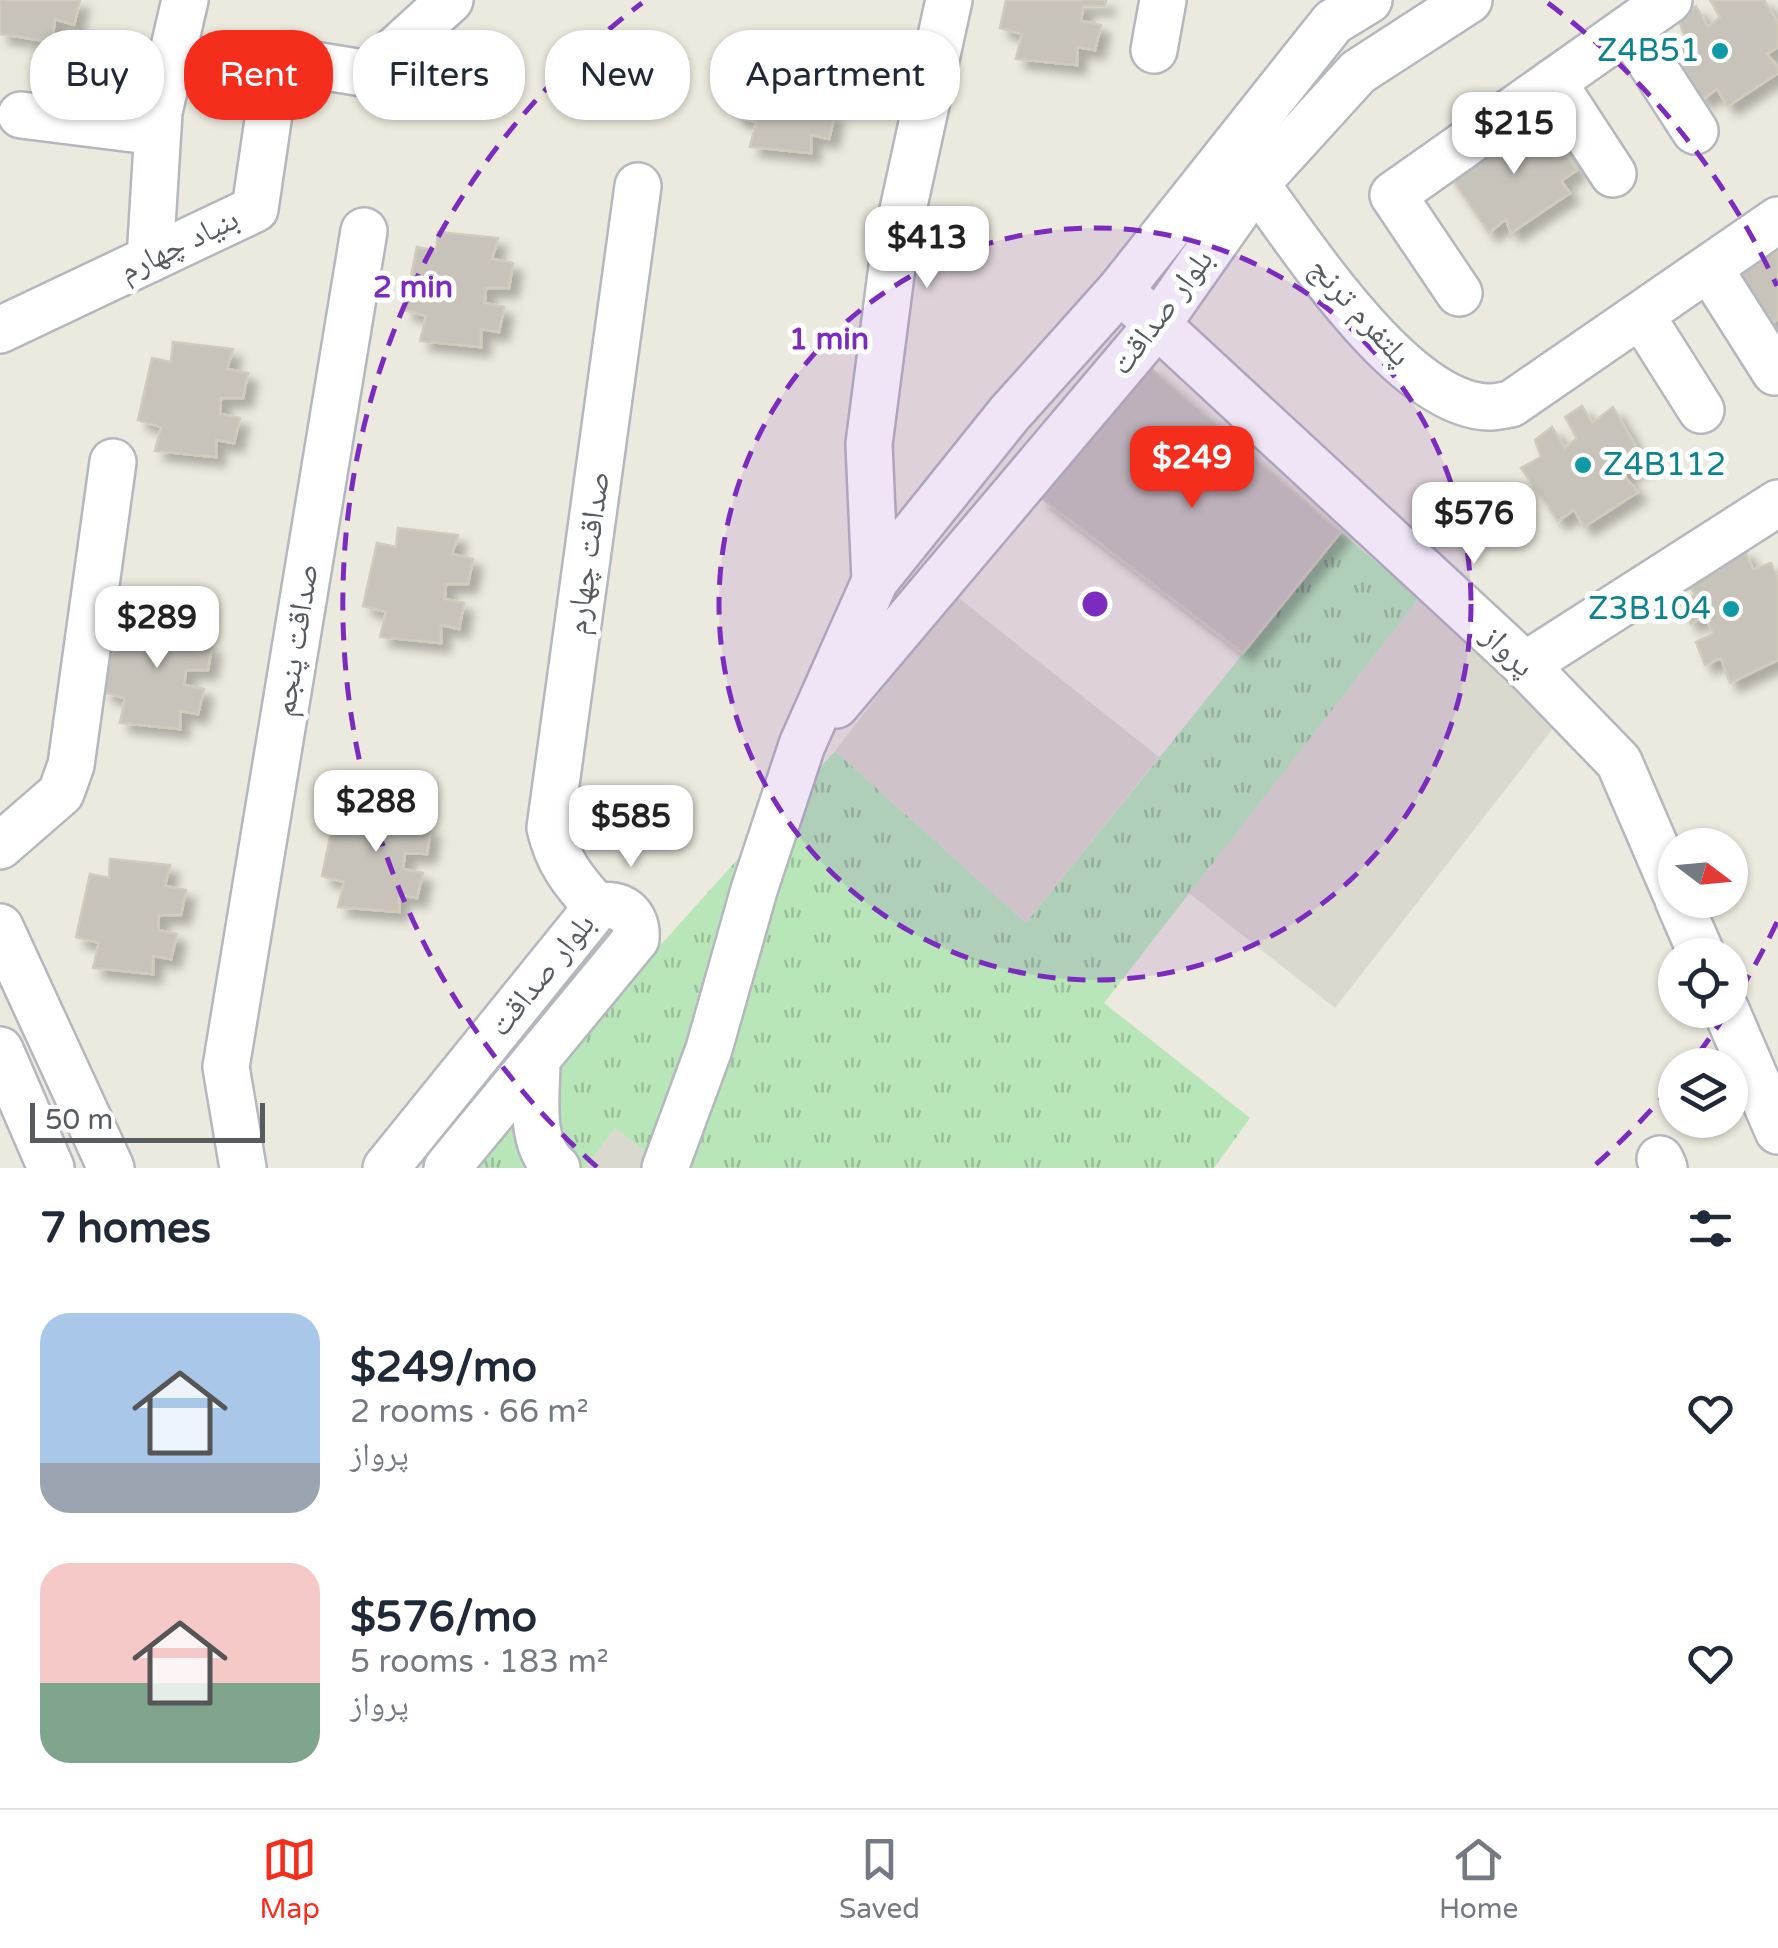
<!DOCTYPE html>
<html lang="en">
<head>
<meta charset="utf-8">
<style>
  body { margin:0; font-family:"Varela Round","Noto Naskh Arabic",sans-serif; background:#f6f6f7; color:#1f2937; height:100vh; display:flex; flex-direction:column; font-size:38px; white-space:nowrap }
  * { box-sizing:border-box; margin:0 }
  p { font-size:32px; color:#747a83 }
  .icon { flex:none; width:55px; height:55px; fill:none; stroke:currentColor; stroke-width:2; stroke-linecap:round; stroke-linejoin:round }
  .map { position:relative; height:1168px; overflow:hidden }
  .panel { display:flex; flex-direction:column; background:#fff; flex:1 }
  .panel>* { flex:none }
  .hud { position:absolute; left:30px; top:30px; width:1000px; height:90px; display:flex; gap:20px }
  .needle { width:65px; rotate:106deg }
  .fabs { position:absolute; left:1658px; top:828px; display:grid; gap:20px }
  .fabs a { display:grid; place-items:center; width:90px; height:90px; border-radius:50%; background:#fff; box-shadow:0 2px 8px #0004; font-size:50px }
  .scale { position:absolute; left:30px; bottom:25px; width:235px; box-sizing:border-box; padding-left:10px; border:5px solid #575c61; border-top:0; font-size:28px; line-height:35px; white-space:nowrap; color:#575c61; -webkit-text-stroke:8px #fff; paint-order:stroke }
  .price { position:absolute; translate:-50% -85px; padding:0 22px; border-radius:20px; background:#fff; color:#222; font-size:32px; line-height:65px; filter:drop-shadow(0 2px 5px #0008) }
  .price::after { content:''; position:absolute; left:50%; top:60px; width:30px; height:22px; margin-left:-15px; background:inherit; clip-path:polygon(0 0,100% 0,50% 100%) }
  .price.current { background:#f42d1c; color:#fff }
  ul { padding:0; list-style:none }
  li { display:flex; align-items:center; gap:30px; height:250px; padding:0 40px }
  li span { display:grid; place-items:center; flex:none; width:280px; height:200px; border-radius:30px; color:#555 }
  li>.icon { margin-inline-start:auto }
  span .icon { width:120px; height:120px; fill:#fffc; stroke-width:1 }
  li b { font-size:42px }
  h2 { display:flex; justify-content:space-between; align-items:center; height:120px; padding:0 40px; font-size:42px }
  .tag { padding:0 35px; border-radius:40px; background:#fff; box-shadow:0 2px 8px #0004; font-size:35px; line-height:90px }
  .tag.current { background:#f42d1c; color:#fff }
  .tabs { display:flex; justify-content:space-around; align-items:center; height:140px; border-top:2px solid #e0e1e3; background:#fff; font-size:28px; color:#747a83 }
  .tabs a { display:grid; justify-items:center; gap:5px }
  .tabs .current { color:#f42d1c }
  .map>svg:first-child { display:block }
  .education { fill:#dbd8cd }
  .park { fill:url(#park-tufts) }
  .building { fill:#c7c3bb; stroke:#d1cbbc; stroke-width:2.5; filter:url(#shadow) }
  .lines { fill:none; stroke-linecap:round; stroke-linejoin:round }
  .minor-casing { stroke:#b4b7bd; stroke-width:50 }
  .minor { stroke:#fff; stroke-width:45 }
  .ring { fill:none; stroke:#7b2cbf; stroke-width:5; stroke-dasharray:18 12 }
  .culture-dot { fill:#0f9aa8; stroke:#fff; stroke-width:4 }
  .labels { text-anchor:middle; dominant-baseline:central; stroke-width:10; stroke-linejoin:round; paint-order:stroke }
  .culture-label { font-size:32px; fill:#0d838f; stroke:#fff; text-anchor:end }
  .street-label { font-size:32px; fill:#575c61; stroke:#fff }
  .centre { fill:#7b2cbf; stroke:#fff; stroke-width:5 }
  .ring-label { font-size:30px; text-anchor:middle; font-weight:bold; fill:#7b2cbf; stroke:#fff; stroke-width:10; stroke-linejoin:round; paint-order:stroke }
</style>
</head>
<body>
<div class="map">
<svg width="1778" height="1168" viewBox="0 0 1778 1168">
  <defs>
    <pattern id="park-tufts" width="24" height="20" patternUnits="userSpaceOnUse" patternTransform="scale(2.5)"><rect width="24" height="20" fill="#b8e6b8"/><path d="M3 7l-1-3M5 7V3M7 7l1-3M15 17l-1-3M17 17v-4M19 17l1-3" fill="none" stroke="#98be99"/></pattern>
    <filter id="shadow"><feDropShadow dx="9" dy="9" stdDeviation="5" flood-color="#0004"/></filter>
  </defs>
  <rect width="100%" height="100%" fill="#ece9de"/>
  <g class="education">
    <path d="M 955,595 L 1159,757 L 1026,923 L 835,751 Z"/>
    <path d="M 1419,598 L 1565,713 L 1335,1008 L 1189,893 Z"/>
    <path d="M 615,1128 L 667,1168 L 585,1168 Z"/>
  </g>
  <path class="park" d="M 1341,532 L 1419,598 L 1104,1003 L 1250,1118 L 1214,1168 L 667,1168 L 615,1128 L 585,1168 L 460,1168 L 835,751 L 1026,923 Z"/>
  <g class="building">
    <path d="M 0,0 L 80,0 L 74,25 L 55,19 L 52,42 L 0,34 Z"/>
    <path d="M 1006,0 L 1106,0 L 1105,6 L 1083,6 L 1081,21 L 1101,25 L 1095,50 L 1077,47 L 1077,65 L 1016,59 L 1022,34 L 1000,28 Z"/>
    <path d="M 1710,0 L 1764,0 L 1778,23 L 1778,47 L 1767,54 L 1778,67 L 1778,73 L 1728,106 L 1717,89 L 1702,100 L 1665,47 L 1685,36 L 1678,19 L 1696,6 L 1708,27 L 1720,17 Z"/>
    <path d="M 768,38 L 828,45 L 822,65 L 843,69 L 839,94 L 817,94 L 815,109 L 835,114 L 829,139 L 811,135 L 811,153 L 750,147 L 756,122 L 734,116 L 747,54 L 766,58 Z"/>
    <path d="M 1542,118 L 1577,170 L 1561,181 L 1570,193 L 1511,233 L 1506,219 L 1489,233 L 1448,173 L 1483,138 L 1493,155 L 1506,145 L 1501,131 L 1521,131 Z"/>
    <path d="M 438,232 L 498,238 L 492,259 L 513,263 L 509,288 L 486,288 L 485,303 L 504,307 L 499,332 L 481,329 L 481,347 L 420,341 L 426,316 L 404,310 L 417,247 L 436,251 Z"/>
    <path d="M 1764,236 L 1775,252 L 1778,250 L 1778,319 L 1769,325 L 1732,272 Z"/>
    <path d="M 173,342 L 233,349 L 227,369 L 248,373 L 243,398 L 221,398 L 220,414 L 240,418 L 234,443 L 216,440 L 216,457 L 155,451 L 161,427 L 138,420 L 152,358 L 171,362 Z"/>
    <path d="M 1148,366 L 1341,532 L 1243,653 L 1040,497 Z"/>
    <path d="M 1582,406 L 1592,423 L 1613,407 L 1645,462 L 1623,475 L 1638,492 L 1584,527 L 1574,510 L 1558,521 L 1521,468 L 1541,457 L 1535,440 L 1552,427 L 1565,448 L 1577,438 L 1565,417 Z"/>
    <path d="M 398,528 L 458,535 L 452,554 L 473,559 L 468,584 L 446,584 L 445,599 L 464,603 L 459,629 L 441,625 L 441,643 L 380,637 L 386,612 L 363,606 L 377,543 L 396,547 Z"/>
    <path d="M 1744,549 L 1753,569 L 1771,563 L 1778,579 L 1778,660 L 1730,683 L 1721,658 L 1705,665 L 1696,642 L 1714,633 L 1704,616 L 1691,624 L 1680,603 L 1695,595 L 1682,571 Z"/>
    <path d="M 137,614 L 197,621 L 192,640 L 212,645 L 208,670 L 186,670 L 184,685 L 204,689 L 198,714 L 180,711 L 180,729 L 120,723 L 125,698 L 103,692 L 117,629 L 135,633 Z"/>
    <path d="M 356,798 L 416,804 L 411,824 L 431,828 L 427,854 L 405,853 L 403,869 L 423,873 L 417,898 L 399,895 L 399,912 L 338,907 L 344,882 L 322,876 L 335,813 L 354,817 Z"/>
    <path d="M 110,859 L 170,865 L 165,886 L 186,890 L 181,915 L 159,915 L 158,930 L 177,934 L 171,959 L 153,956 L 153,974 L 93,968 L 99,943 L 76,937 L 90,874 L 109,878 Z"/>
  </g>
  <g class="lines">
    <g class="minor-casing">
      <g id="minor">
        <path d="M 1629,29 L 1695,131"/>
        <path d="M 1154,50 L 1163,0"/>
        <path d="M 1553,82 L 1613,174"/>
        <path d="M 21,115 L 157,132"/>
        <path d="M 1256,184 C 1303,247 1403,404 1488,407 C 1496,407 1504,405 1511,404 L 1778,220"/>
        <path d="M 150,259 L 159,112 L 185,0"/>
        <path d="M 1709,268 L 1775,372"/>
        <path d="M 1459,293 L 1393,195 L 1669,0"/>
        <path d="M 1135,304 L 1525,665 L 1619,762 L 1675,892"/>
        <path d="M 1641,315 L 1701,410"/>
        <path d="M 0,330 L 255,209 L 277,59 L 369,74 L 450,0"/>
        <path d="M 875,581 L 869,444 L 894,251 L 949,0"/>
        <path d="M 1525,665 L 1778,503"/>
        <path d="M 836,705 L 1157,325 L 1256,184 L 1358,72 L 1469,0"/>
        <path d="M 0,846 L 61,793 L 71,765 L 113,462"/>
        <path d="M 1678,900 L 1702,955"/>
        <path d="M 597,907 C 573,881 558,862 550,828 L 638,186"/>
        <path d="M 0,927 L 111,1168"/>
        <path d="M 1726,1010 L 1778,1131"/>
        <path d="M 0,1050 L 51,1168"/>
        <path d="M 537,1061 C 537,1094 528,1145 557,1168"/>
        <path d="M 1660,1159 L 1664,1168"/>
        <path d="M 243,1168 L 226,1067 L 364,231"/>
        <path d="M 386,1168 L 597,907 C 620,901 638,914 636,939 L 447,1168"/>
        <path d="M 665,1168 L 709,1049 L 754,890 L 802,745 L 875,581 L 1009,414 L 1120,290 L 1333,22 L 1369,0"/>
      </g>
    </g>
    <use href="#minor" class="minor"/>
  </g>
  <circle cx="1095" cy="604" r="376" fill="#7b2cbf" fill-opacity=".12"/>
  <g class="ring">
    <circle cx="1095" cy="604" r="376"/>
    <path d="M1777 922A752 752 0 0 1 1733 1002M1726 1014A752 752 0 0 1 1692 1062M1671 1087A752 752 0 0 1 1593 1167M597 1167A752 752 0 0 1 642 3M1548 3A752 752 0 0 1 1777 286"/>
  </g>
  <g class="culture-dot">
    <circle cx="1720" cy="51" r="10"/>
    <circle cx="1583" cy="465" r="10"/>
    <circle cx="1731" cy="609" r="10"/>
  </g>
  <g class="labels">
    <g class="culture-label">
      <text x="1700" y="51">Z4B51</text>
      <text x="1603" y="465" text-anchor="start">Z4B112</text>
      <text x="1711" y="609">Z3B104</text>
    </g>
    <g class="street-label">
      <text transform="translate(179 245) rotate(-26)">بنیاد چهارم</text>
      <text transform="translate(1162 312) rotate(-53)">بلوار صداقت</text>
      <text transform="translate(1360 312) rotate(48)">پلتفرم ترنج</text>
      <text transform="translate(588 553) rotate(-82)">صداقت چهارم</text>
      <text transform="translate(296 640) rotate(-81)">صداقت پنجم</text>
      <text transform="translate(1508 651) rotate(44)">پرواز</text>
      <text transform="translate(542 975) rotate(-51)">بلوار صداقت</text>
    </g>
  </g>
  <circle cx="1095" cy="604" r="15" class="centre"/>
  <g class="ring-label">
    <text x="413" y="297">2 min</text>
    <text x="829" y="349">1 min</text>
  </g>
</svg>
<div class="fabs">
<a><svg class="needle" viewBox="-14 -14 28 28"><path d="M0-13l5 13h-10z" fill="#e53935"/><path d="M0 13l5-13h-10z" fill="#747a83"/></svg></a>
<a><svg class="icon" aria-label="locate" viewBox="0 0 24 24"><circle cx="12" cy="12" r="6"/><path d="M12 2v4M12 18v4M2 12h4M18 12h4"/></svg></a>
<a><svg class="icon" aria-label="layers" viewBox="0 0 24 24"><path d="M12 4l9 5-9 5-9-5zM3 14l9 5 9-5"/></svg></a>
</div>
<div class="scale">50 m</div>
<b class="price" style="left:1514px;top:177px">$215</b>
<b class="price" style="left:927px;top:291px">$413</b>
<b class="price current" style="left:1192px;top:511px">$249</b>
<b class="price" style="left:1474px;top:567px">$576</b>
<b class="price" style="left:157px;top:671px">$289</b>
<b class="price" style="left:376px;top:855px">$288</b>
<b class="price" style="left:631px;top:870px">$585</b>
<div class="hud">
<a class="tag">Buy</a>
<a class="tag current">Rent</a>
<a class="tag">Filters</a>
<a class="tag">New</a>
<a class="tag">Apartment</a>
</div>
</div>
<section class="panel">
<h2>7 homes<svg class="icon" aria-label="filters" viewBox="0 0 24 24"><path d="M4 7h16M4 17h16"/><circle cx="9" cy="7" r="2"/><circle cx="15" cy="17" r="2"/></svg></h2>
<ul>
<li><span style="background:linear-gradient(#a9c7e8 75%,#9aa5b1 0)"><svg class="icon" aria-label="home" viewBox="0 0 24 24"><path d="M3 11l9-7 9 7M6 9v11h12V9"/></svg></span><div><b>$249/mo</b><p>2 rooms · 66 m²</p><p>پرواز</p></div><svg class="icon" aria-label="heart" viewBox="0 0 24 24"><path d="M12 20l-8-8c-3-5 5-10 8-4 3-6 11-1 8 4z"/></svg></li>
<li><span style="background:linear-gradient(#f6c9c9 60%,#7fa58c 0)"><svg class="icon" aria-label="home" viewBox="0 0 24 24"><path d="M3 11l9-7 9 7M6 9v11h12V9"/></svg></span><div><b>$576/mo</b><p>5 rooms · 183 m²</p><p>پرواز</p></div><svg class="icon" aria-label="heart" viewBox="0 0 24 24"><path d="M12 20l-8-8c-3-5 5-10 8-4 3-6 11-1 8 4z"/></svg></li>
</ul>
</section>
<nav class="tabs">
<a class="current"><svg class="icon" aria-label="map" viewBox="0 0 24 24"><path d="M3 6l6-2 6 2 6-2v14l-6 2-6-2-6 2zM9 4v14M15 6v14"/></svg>Map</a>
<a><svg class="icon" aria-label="saved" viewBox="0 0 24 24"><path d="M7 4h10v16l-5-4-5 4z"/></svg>Saved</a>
<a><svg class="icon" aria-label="home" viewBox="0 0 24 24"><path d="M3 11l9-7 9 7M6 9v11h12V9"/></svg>Home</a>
</nav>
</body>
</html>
